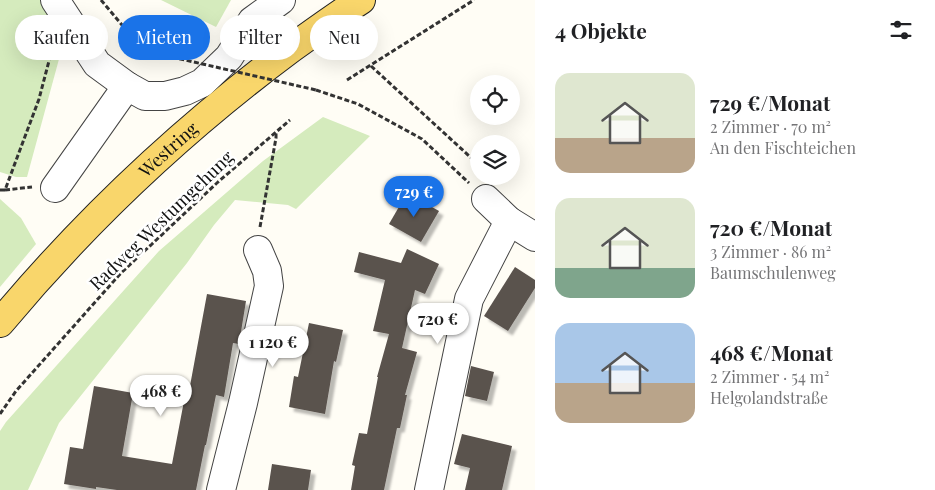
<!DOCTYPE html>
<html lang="de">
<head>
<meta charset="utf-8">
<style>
  body { margin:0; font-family:"Playfair Display",serif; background:#f2f2f2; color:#202124; height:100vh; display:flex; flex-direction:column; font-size:19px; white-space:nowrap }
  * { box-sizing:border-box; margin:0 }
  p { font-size:16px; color:#757577 }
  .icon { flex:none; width:28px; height:28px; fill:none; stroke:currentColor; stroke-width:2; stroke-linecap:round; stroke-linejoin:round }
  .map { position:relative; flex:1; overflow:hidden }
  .panel { display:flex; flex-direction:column; background:#fff; width:400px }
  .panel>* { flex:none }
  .banner { position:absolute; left:15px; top:15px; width:445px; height:45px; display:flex; gap:10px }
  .controls { position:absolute; left:470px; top:75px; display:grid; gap:10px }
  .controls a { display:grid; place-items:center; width:50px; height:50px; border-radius:50%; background:#fff; box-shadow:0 5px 20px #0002; font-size:25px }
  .price { position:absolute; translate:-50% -42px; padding:0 11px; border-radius:18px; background:#fff; color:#222; font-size:16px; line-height:32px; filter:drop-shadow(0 1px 2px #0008) }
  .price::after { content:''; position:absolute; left:50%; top:30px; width:15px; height:11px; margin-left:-8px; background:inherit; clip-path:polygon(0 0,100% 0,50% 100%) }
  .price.selected { background:#1a73e8; color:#fff }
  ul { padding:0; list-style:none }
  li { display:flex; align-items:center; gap:15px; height:125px; padding:0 20px }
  li span { display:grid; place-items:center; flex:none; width:140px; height:100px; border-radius:15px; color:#555 }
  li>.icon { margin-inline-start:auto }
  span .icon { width:60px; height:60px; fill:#fffc; stroke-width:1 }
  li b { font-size:21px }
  h2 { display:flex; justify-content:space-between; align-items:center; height:60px; padding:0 20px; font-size:21px }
  .chip { padding:0 18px; border-radius:22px; background:#fff; box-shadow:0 5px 20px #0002; font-size:18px; line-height:45px }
  .chip.selected { background:#1a73e8; color:#fff }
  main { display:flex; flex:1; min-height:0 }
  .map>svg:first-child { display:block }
  .green { fill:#d5ebbd }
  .building { fill:#5a524d; filter:url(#shadow) }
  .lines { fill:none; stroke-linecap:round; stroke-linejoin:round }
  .minor-casing { stroke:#444; stroke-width:30 }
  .major-casing { stroke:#222; stroke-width:30 }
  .path { stroke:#333; stroke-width:3; stroke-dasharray:5 2.5; stroke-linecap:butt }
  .minor { stroke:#fff; stroke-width:28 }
  .major { stroke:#f9d66b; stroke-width:28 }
  .path-bridge { stroke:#333; stroke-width:3; stroke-dasharray:5 2.5; stroke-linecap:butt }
  .labels { text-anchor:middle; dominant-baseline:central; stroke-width:5; stroke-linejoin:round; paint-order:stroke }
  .street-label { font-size:18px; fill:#111; stroke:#fff }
</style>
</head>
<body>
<main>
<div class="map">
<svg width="535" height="490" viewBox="0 0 535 490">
  <defs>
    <filter id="shadow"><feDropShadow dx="4.5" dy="4.5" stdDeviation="1" flood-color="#0004"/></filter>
  </defs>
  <rect width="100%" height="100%" fill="#fffdf5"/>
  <g class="green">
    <path d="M 0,0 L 41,0 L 72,40 L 62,48 L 27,177 L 16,177 L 0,172 Z"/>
    <path d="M 161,0 L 231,0 L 216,27 Z"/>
    <path d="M 323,117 L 370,136 L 296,209 L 288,205 L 235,200 L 214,225 L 187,263 L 59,423 L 28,490 L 0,490 L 0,431 L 6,422 L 159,251 L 263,161 Z"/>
    <path d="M 0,199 L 21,218 L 36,244 L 0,287 Z"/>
  </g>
  <g class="building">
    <path d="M 407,193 L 439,211 L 421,242 L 389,224 Z"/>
    <path d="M 407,249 L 439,264 L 425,294 L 415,290 L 402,348 L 417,352 L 405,395 L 407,395 L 400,428 L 397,428 L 384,490 L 351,490 L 355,466 L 352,465 L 359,433 L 367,434 L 378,377 L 377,377 L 389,334 L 373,331 L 385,280 L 354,272 L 359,252 L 401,263 Z"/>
    <path d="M 515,267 L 535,280 L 535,288 L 508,331 L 484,316 Z"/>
    <path d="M 207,294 L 246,301 L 239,344 L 233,343 L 224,397 L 216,395 L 206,445 L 205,445 L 196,490 L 117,490 L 96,487 L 96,489 L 64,484 L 70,447 L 83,449 L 94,386 L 133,393 L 122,456 L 172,464 L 184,401 L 187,402 Z"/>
    <path d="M 309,323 L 343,330 L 336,362 L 334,361 L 325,414 L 289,407 L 294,376 L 298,377 Z"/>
    <path d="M 471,366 L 494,372 L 487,401 L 465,396 Z"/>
    <path d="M 462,434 L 512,446 L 502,490 L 465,490 L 470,468 L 454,464 Z"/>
    <path d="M 272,464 L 311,470 L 308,490 L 268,490 Z"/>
  </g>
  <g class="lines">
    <g class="minor-casing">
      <g id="minor">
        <path d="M 55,0 L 97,64 L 127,86 L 145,96 L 165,96 L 185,91 L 202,83 L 229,57 L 252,21 L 281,0"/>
        <path d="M 55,188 L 127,86"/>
        <path d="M 486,199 L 509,221 L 535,237"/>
        <path d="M 221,490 L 243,403 L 269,286 L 267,271 L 258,250"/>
        <path d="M 429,490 L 469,299 L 509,221"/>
      </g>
    </g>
    <g class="major-casing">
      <g id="major">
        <path id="s1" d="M 0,323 C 85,221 183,129 289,50 C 313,33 336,16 361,0"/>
      </g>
    </g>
    <g class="path">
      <path d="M 101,0 L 122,25 L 145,43 L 172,57"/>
      <path d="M 371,66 L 479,165"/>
      <path d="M 347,80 L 474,0"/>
      <path d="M 316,90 L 358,104 L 422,139 L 469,183"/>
      <path d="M 0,190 L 5,190 L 39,99 L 54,42"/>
      <path d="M 5,190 L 32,187"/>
      <path d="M 260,227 L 276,138 L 276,133"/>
      <path d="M 0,414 L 16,391 L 121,273 L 218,182 L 290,120"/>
    </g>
    <use href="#minor" class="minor"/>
    <use href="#major" class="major"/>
    <path class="path-bridge" d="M 172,57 L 316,90"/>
  </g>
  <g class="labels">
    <g class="street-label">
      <text stroke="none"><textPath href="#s1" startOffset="242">Westring</textPath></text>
      <text transform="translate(161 220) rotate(-44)">Radweg Westumgehung</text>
    </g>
  </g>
</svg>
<div class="controls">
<a><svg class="icon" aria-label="locate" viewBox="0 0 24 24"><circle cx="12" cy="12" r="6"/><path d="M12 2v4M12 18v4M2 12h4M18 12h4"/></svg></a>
<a><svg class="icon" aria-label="layers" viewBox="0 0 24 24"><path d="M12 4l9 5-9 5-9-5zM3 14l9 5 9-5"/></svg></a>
</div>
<b class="price selected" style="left:414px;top:218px">729 €</b>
<b class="price" style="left:438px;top:345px">720 €</b>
<b class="price" style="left:273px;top:368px">1 120 €</b>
<b class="price" style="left:161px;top:417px">468 €</b>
<div class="banner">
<a class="chip">Kaufen</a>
<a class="chip selected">Mieten</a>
<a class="chip">Filter</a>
<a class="chip">Neu</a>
</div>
</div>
<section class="panel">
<h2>4 Objekte<svg class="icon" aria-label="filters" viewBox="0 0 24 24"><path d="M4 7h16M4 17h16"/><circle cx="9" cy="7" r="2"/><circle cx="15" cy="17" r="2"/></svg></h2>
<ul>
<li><span style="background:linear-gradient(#dfe7d0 65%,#b9a48a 0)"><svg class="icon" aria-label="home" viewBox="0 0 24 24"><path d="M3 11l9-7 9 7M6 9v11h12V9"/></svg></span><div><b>729 €/Monat</b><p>2 Zimmer · 70 m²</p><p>An den Fischteichen</p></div></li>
<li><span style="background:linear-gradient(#dfe7d0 70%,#7fa58c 0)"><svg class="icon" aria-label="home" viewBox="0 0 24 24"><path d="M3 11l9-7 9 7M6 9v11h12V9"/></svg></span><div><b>720 €/Monat</b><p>3 Zimmer · 86 m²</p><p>Baumschulenweg</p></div></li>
<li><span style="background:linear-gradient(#a9c7e8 60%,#b9a48a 0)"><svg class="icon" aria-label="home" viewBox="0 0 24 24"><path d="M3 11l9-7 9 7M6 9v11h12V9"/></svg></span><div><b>468 €/Monat</b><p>2 Zimmer · 54 m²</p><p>Helgolandstraße</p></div></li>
</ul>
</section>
</main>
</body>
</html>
